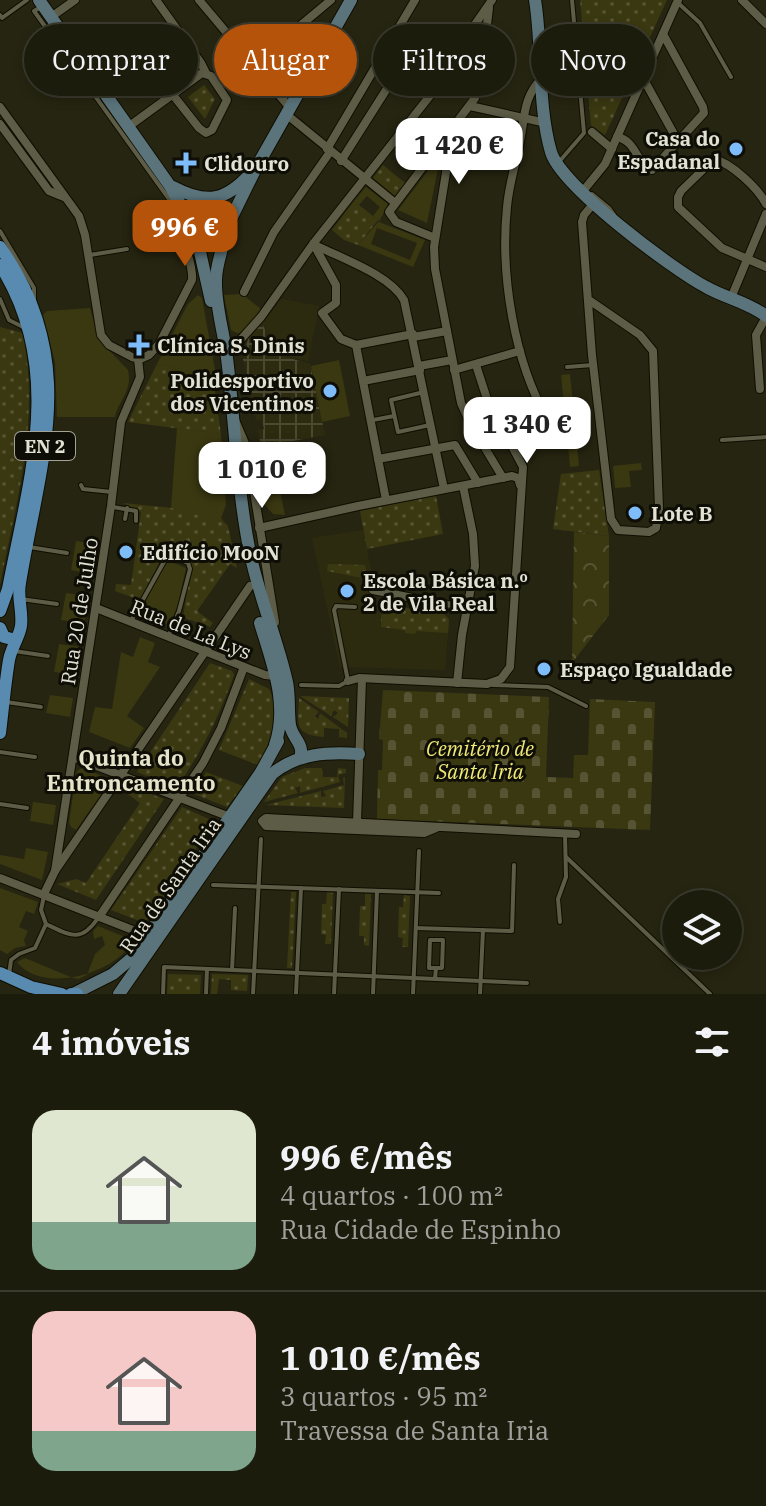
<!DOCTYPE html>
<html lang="pt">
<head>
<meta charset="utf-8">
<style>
  body { margin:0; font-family:"IBM Plex Serif",serif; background:#29291b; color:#f1f3f6; height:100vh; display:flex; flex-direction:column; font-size:30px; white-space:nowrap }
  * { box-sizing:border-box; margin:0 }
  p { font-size:26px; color:#a0a19d }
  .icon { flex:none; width:44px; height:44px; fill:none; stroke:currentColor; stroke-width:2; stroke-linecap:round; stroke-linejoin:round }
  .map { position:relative; height:994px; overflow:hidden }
  .sheet { display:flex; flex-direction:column; background:#1c1c0d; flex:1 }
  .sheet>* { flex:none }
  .top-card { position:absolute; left:24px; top:24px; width:718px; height:72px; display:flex; gap:16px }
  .controls { position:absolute; left:662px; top:890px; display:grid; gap:16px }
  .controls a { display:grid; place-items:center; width:80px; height:80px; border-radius:50%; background:#1c1c0d; box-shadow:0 4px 12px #0003,0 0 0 2px #3a3a2e; font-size:40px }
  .price { position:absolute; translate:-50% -68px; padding:0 18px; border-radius:16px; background:#fff; color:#222; font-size:26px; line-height:52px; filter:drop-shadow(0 2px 4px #0008) }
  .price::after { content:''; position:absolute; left:50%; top:48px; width:24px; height:18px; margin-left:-12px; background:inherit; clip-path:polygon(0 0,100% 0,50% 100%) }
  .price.selected { background:#b45309; color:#fff }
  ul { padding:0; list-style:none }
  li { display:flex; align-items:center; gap:24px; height:200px; padding:0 32px }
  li+li { border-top:2px solid #3a3a2e }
  li span { display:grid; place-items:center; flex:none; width:224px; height:160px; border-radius:24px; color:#555 }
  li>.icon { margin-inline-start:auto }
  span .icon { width:96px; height:96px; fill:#fffc; stroke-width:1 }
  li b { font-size:34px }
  h2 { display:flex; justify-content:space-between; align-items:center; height:96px; padding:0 32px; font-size:34px }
  .tag { padding:0 28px; border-radius:36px; background:#1c1c0d; box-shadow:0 4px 12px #0003,0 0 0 2px #3a3a2e; font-size:28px; line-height:72px }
  .tag.selected { background:#b45309; color:#fff }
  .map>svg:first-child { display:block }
  .built { fill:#2d2b0f }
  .industrial { fill:url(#industrial-grid) }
  .grass { fill:url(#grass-dots) }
  .forest { fill:url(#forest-crowns) }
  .cemetery { fill:url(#cemetery-stones) }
  .garden { fill:#3a3811; fill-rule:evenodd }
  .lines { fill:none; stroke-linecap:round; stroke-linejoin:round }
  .lane-casing { stroke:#0f0e00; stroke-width:6 }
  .street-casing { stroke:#0f0e00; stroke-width:10 }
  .secondary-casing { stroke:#0f0e00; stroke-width:14 }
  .primary-casing { stroke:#0f0e00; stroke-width:14 }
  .lane { stroke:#5d5c46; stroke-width:4 }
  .street { stroke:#5d5c46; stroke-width:8 }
  .secondary { stroke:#5b747c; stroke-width:12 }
  .primary { stroke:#598bb1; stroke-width:12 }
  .poi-dot { fill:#7fbdfa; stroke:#0e0e06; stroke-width:3 }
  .labels { text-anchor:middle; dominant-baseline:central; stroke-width:6; stroke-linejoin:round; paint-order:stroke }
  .shield { fill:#0e0e06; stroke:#a2a296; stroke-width:2 }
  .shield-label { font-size:18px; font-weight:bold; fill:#e1e1d4 }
  .poi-label { font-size:20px; font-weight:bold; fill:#e1e1d4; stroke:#0e0e06; text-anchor:start }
  .street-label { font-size:20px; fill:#e1e1d4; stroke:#0e0e06 }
  .park-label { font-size:20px; font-style:italic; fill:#f0ea76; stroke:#0e0e06 }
  .neighbourhood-label { font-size:22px; font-weight:bold; fill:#e5e4ca; stroke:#0e0e06 }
</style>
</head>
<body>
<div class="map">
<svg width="766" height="994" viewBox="0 0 766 994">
  <defs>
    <pattern id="industrial-grid" width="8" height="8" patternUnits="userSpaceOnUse" patternTransform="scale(2)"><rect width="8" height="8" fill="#2d2b0f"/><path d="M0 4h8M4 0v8" fill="none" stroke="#4b4931"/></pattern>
    <pattern id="grass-dots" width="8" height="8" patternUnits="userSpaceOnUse" patternTransform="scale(2)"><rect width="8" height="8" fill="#3a3811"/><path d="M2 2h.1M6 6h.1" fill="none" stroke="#565433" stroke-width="1.8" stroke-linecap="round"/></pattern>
    <pattern id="forest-crowns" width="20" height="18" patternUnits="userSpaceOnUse" patternTransform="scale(2)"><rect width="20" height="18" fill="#3a3811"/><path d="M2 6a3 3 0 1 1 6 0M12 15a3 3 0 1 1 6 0" fill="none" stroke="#565433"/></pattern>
    <pattern id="cemetery-stones" width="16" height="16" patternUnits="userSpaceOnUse" patternTransform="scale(2)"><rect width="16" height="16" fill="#3a3811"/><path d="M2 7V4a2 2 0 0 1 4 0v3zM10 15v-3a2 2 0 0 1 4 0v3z" fill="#565433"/></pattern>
  </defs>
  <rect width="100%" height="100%" fill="#262511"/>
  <g class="built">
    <path d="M 282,299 L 319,306 L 308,361 L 276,354 L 262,323 Z"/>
    <path d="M 363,530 L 373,580 L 368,602 L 446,615 L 449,624 L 445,670 L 340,667 L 312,538 Z"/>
  </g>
  <path class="industrial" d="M 262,323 L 276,354 L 310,364 L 325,435 L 261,447 L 258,430 L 264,429 L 262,420 L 256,420 L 243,359 L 248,339 Z"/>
  <g class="grass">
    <path d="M 580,0 L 667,0 L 605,135 L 591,125 Z"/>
    <path d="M 316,28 L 323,34 L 288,93 L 283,93 L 265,72 L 264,63 L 272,55 L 277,61 Z"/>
    <path d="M 204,85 L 215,99 L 205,119 L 188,97 Z"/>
    <path d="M 383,165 L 405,183 L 395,196 L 373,178 Z"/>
    <path d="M 354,201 L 378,220 L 358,245 L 344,240 L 332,230 Z"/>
    <path d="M 0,327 L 23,333 C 40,423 17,497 0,585 Z"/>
    <path d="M 166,364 L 194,380 L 213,377 L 221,434 L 128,422 L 156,366 Z"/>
    <path d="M 599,470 L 609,536 L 553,529 L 561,474 Z"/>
    <path d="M 436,496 L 443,534 L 367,549 L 360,511 Z"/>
    <path d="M 123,503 L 182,509 L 224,522 L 228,526 L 237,568 L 230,564 L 197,611 L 213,623 L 210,627 L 183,617 L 191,565 C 185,554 171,549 161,559 L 140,600 L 115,591 L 116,584 L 131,585 L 141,512 Z"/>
    <path d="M 328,564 L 365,565 L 367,579 L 327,571 Z"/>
    <path d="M 382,604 L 444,614 L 449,619 L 448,633 L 416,631 L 415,634 L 405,633 L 405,630 L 381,627 Z"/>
    <path d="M 210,663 L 232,671 L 234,675 C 219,716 202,752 176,788 L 137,772 Z"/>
    <path d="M 249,679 L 269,689 C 282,713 270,743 258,765 L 219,750 Z"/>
    <path d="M 300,696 L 349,698 L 348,727 L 333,717 L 338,713 L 334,710 L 331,716 Z"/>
    <path d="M 299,698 L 319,712 L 314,716 L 318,719 L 320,713 L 347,733 L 347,738 L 339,737 L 339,729 L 324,728 L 324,737 C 293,735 298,723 299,698 Z"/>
    <path d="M 305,768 L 322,768 L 323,777 L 337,777 L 338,768 L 346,769 L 346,773 L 338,775 L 340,782 L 300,793 L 300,786 L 295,788 L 298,793 L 264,802 L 282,777 Z"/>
    <path d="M 206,772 L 243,786 L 227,807 L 194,794 Z"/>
    <path d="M 345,777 L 344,808 L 266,805 L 321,791 L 321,797 L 326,796 L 323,791 L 344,785 L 343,778 Z"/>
    <path d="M 129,786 L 164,799 L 96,900 L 57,884 L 76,879 L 86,883 L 140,803 L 125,792 Z"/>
    <path d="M 182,807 L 209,819 L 210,828 L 149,919 L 142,922 L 111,910 Z"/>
    <path d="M 291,892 L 296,892 L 292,968 L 287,968 Z"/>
    <path d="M 327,892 L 333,893 L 331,944 L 325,944 L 326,935 L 321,934 L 322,904 L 326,904 Z"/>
    <path d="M 365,894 L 371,894 L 369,946 L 364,945 L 364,936 L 359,936 L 360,906 L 365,906 Z"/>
    <path d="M 404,895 L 410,896 L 408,947 L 402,947 L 403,938 L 398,937 L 399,907 L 403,907 Z"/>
    <path d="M 168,974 L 201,975 L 200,994 L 167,994 Z"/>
    <path d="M 212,974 L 248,975 L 247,991 L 231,990 L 231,980 L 219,979 L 217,994 L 211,994 Z"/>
  </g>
  <path class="forest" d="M 574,532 L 609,536 L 609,615 L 572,663 Z"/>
  <path class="cemetery" d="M 383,690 L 549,697 L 546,777 L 573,778 L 574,755 L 588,755 L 590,699 L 655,702 L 650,830 L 377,819 L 378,770 L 382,770 L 383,740 L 379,739 Z"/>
  <g class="garden">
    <path d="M 431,167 L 438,169 L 427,223 L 398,210 Z"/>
    <path d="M 366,187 L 388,204 L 379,222 L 425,240 L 413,267 L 358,245 L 379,221 L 373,216 L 380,207 L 367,196 L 359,205 L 354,201 ZM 377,228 L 417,243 L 410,260 L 371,244 Z"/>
    <path d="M 242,294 L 262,310 L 244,332 L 237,333 L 231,330 L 224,295 Z"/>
    <path d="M 198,295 L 202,298 L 215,370 L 213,377 L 194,380 L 166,364 L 156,366 L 188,304 Z"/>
    <path d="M 90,308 L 99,340 L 128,370 C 133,391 118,401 115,417 L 57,417 L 55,362 L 43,315 L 47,311 Z"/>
    <path d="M 339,360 L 350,416 L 322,422 L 311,366 Z"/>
    <path d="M 570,374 L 579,466 L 570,467 L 561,375 Z"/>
    <path d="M 177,428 L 221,434 L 226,505 L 221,518 L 224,522 L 171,508 Z"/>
    <path d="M 271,448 L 285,515 L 273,514 L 265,505 L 258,451 Z"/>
    <path d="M 641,463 L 642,470 L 629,471 L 631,487 L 615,488 L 613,466 Z"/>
    <path d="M 76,541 L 97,544 L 92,574 L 71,570 Z"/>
    <path d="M 169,561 L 186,568 L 178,605 L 169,628 L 138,615 L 163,567 Z"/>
    <path d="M 66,593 L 89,596 L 84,623 L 61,620 Z"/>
    <path d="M 140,637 L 155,643 L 148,662 L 160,667 L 127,716 L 144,728 L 130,748 L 89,732 L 95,707 L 112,709 L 121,652 L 133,657 Z"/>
    <path d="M 59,644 L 81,647 L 76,675 L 54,672 Z"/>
    <path d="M 50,695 L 73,698 L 70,717 L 46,713 Z"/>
    <path d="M 83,768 L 108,779 L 110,782 L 76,830 L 71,827 L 69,823 L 76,774 L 78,770 Z"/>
    <path d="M 33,802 L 56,805 L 53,825 L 30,821 Z"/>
    <path d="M 26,848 L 48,852 L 42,880 L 0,864 L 0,855 L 24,859 Z"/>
    <path d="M 0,888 L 38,902 L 34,914 L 26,911 L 19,927 L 28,931 L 24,940 L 26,946 L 15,948 L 7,954 L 0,950 Z"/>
    <path d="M 98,926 L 130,939 L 132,943 C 112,975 41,994 17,962 L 25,958 L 73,978 L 79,979 L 87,975 L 95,954 L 105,945 L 102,936 L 94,939 L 93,931 Z"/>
  </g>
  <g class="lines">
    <g class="lane-casing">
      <g id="lane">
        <path d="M 677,2 L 700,23 L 731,77"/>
        <path d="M 41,7 L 34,11 L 174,206"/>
        <path d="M 0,15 L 2,18 L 27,0"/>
        <path d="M 428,161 L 437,162 L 444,169"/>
        <path d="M 558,163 L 584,133 L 572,0"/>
        <path d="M 592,194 L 609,208 L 614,215"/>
        <path d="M 0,231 L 34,288 L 34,301"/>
        <path d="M 90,255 L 127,249"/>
        <path d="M 0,299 L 9,320 L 25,328"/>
        <path d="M 567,367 L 593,365"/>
        <path d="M 424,392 L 391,400 L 398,432 L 430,425"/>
        <path d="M 373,420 L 394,416"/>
        <path d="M 722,440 L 766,437"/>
        <path d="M 81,485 L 83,489 L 112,492"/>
        <path d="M 113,507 L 136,511 L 136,521"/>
        <path d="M 125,519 L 127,508"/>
        <path d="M 29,547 L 67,553"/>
        <path d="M 21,599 L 57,604"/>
        <path d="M 131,621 L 165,560 L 173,557 L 188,563 L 190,569 L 179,611 L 169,635"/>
        <path d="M 14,651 L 48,656"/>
        <path d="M 301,685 L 339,686 L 348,681 L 334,610 L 336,606 L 355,607"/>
        <path d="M 493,685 L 548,687 L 586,706"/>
        <path d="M 6,702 L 41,707"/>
        <path d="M 0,752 L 35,757"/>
        <path d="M 0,804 L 27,808"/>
        <path d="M 566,857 L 710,994"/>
        <path d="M 213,885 L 439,893"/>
        <path d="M 44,896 L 41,910 L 46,924 C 71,936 81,943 98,918"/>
        <path d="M 560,922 L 558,899 L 566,877 L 565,834"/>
        <path d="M 416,928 L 512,931 L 514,865"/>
        <path d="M 232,970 L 235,908"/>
        <path d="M 9,975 L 11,960 L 19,954 L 35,948 L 46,924"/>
        <path d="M 435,979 L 436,968 L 442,968 L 443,940 L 430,940 L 429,968 L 436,968"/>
        <path d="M 163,994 L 164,967 L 527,983"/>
        <path d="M 206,994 L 207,969"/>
        <path d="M 253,994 L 261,839"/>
        <path d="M 296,994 L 301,888"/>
        <path d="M 334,994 L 339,889"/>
        <path d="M 373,994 L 377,891"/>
        <path d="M 413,994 L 419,851"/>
        <path d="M 480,994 L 483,930"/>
      </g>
    </g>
    <g class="street-casing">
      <g id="street">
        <path d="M 156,0 L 201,63 L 206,73"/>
        <path d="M 199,0 L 290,108"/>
        <path d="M 742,0 L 766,24"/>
        <path d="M 51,17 L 75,0"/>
        <path d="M 253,65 L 331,0"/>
        <path d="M 643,78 L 675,136"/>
        <path d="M 541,79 C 523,98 525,117 520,141 C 516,163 509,184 507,207 C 500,274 514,362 548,420"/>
        <path d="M 470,106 L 546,123"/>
        <path d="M 0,107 L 79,216 L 85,235 L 101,335 L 109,345 L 132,357 L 140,359 L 149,355 L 159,344 L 192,280 C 194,256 173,235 186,212"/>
        <path d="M 286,114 L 394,202"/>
        <path d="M 0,124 L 49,191 L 64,197"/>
        <path d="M 128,127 L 202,73 L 211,76 L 227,100 L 212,130 L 206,133 L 199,128 L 173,95"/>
        <path d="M 453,129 L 434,247 L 435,269 L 461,403 L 470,423 L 503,478"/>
        <path d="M 592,132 L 612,149"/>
        <path d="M 617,137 C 637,141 635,163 652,170 L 704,113 L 703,107 L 663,34"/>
        <path d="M 327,149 L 415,0"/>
        <path d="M 341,161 L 414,46 L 419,43 L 428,45 L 452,61"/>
        <path d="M 583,191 L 605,164 L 678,0"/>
        <path d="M 766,204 C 758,188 731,163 714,159 L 681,191 L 678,197 L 678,207 L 722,248 L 766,267"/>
        <path d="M 435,238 L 396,222 L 389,212 L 475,98 L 480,82 L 489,8"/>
        <path d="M 313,244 C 340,258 389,274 404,300 L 444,489"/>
        <path d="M 314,245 L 336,285 L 336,303 L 322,313 L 341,339 L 356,345"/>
        <path d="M 244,292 L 274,232 L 330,152"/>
        <path d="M 731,298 L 766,214"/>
        <path d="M 589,300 L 640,335 L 653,351 L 659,508 L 656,528 L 649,532 L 618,530 L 611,519 L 592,355 L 582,222 L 584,215 L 594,203"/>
        <path d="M 413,337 L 447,331"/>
        <path d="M 356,345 L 386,500"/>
        <path d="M 356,345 L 413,334"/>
        <path d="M 227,355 L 261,317 L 313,244 L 436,88 L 462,43 L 492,0"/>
        <path d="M 419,366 L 452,360"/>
        <path d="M 454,370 L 520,351"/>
        <path d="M 363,381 L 420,370"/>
        <path d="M 760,389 L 756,335 L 766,317"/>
        <path d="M 235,420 L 247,448 L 275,622"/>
        <path d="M 378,459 L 455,445 L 478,483"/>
        <path d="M 259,528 L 358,506 L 512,476 L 518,478 L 520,485"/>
        <path d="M 373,590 L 467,609"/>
        <path d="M 96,608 L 265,675 L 275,676"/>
        <path d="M 348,681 L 359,678 L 487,684 L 501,679 L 510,667 L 523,467 L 487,399 L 476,365"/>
        <path d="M 457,683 L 462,635 L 475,566 L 473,534 L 463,486"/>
        <path d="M 73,757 L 230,817"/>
        <path d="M 357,822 L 362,679"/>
        <path d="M 436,828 L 424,833 L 266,826 L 262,821 L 266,818 L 576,834"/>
        <path d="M 55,871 L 111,506 L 121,422 L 140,377 L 138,359"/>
        <path d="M 0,878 L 148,936"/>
        <path d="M 44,894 L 55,871 L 250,586"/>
        <path d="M 99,917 L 203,763 L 221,728 L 244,667"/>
      </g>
    </g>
    <g class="secondary-casing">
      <g id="secondary">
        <path d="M 39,0 L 170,186 L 193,227"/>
        <path d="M 535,0 C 543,49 537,103 551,152 C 561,186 672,269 706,287 C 725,298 748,302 766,316"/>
        <path d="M 173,187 C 207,205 226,201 251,173"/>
        <path d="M 226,229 L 256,168 L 351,0"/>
        <path d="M 224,233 L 216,241 L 201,239 L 194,230 C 193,204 226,204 226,226 C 226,243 216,261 216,280 C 215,305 224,333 227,358 C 235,423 237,489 250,553 C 259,597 277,638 287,682 C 290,697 288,710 290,725 C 292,738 305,744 300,758"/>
        <path d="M 196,234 L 211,301"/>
        <path d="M 260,623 C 272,663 289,704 275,745"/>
        <path d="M 73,994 L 113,974 L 133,957 L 261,772 L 278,741"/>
        <path d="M 119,994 L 272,774 C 297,753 328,752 359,754"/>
      </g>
    </g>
    <g class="primary-casing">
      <g id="primary">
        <path d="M 0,247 C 81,361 40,460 20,583 C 17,598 23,611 21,626 C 19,638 11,648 9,660 C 5,684 3,709 0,733"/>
        <path d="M 0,265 C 66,369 29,479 8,589 L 0,611"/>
        <path d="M 0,628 L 4,637 L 16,640"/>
        <path d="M 0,973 L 31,987 L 62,994"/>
        <path d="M 71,994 L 77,994"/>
      </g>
    </g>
    <use href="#lane" class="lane"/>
    <use href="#street" class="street"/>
    <use href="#secondary" class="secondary"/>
    <use href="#primary" class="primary"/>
  </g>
  <g class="poi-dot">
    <circle cx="736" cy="149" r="8"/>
    <path d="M182 151h8v8h8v8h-8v8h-8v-8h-8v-8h8z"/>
    <path d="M135 333h8v8h8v8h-8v8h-8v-8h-8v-8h8z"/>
    <circle cx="330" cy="391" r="8"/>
    <circle cx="635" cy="513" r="8"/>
    <circle cx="126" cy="552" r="8"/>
    <circle cx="347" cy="591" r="8"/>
    <circle cx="544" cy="669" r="8"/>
  </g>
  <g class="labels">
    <rect class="shield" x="15" y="432" width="60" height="28" rx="6"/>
    <g class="shield-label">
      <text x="45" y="446">EN 2</text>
    </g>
    <g class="poi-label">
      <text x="720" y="138" text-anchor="end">Casa do<tspan x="720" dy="23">Espadanal</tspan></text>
      <text x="204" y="163">Clidouro</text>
      <text x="157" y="345">Clínica S. Dinis</text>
      <text x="314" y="380" text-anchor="end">Polidesportivo<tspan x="314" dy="23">dos Vicentinos</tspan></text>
      <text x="651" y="513">Lote B</text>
      <text x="142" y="552">Edifício MooN</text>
      <text x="363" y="580">Escola Básica n.º<tspan x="363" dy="23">2 de Vila Real</tspan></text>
      <text x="560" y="669">Espaço Igualdade</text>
    </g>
    <g class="street-label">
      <text transform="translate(79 611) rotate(-81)">Rua 20 de Julho</text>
      <text transform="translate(191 629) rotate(22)">Rua de La Lys</text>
      <text transform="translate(170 885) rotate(-55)">Rua de Santa Iria</text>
    </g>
    <g class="park-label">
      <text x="480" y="748">Cemitério de<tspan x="480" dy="23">Santa Iria</tspan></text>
    </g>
    <g class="neighbourhood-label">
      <text x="131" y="757">Quinta do<tspan x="131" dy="25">Entroncamento</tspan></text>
    </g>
  </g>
</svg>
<div class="controls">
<a><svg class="icon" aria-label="layers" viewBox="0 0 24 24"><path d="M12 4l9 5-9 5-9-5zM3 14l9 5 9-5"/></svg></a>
</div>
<b class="price" style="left:459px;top:186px">1 420 €</b>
<b class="price selected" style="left:185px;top:268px">996 €</b>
<b class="price" style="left:527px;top:465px">1 340 €</b>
<b class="price" style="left:262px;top:510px">1 010 €</b>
<div class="top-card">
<a class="tag">Comprar</a>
<a class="tag selected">Alugar</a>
<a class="tag">Filtros</a>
<a class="tag">Novo</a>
</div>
</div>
<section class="sheet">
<h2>4 imóveis<svg class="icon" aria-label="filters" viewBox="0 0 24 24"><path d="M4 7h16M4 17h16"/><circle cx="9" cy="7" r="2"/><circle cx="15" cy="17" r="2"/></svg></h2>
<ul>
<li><span style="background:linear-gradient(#dfe7d0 70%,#7fa58c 0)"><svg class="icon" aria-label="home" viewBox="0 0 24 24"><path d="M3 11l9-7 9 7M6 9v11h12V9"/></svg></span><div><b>996 €/mês</b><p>4 quartos · 100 m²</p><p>Rua Cidade de Espinho</p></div></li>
<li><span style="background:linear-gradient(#f6c9c9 75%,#7fa58c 0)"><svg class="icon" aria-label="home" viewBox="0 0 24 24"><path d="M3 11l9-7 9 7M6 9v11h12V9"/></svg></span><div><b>1 010 €/mês</b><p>3 quartos · 95 m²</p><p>Travessa de Santa Iria</p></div></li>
</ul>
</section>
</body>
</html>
